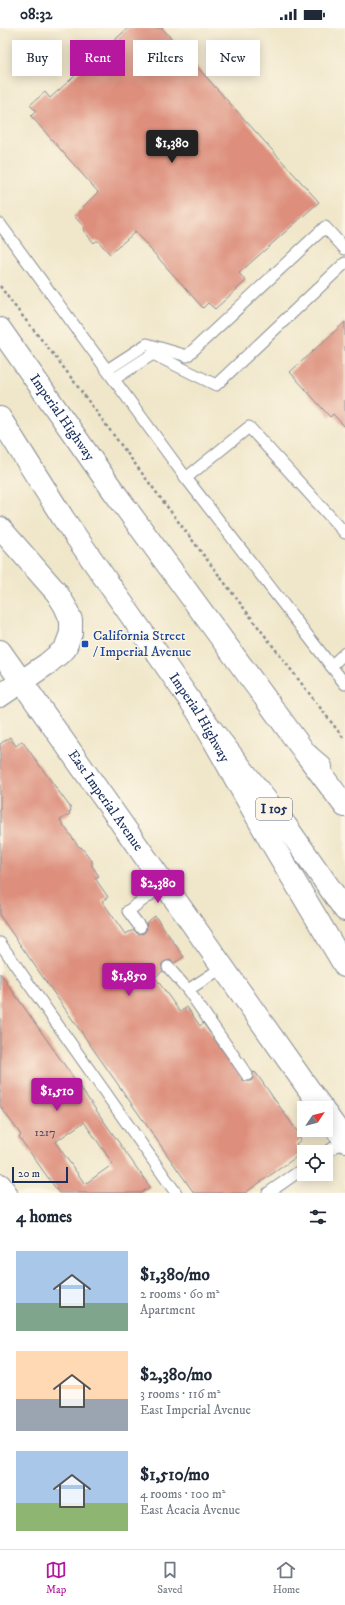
<!DOCTYPE html>
<html lang="en">
<head>
<meta charset="utf-8">
<style>
  body { margin:0; font-family:"IM FELL DW Pica",serif; background:#f6f6f7; color:#1f2937; height:100vh; display:flex; flex-direction:column; font-size:15px; white-space:nowrap }
  * { box-sizing:border-box; margin:0 }
  p { font-size:13px; color:#747a83 }
  .icon { flex:none; width:22px; height:22px; fill:none; stroke:currentColor; stroke-width:2; stroke-linecap:round; stroke-linejoin:round }
  .map { position:relative; height:1165px; overflow:hidden }
  .details { display:flex; flex-direction:column; background:#fff; flex:1 }
  .details>* { flex:none }
  .banner { position:absolute; left:12px; top:12px; width:321px; height:36px; display:flex; gap:8px }
  .needle { width:26px; rotate:55deg }
  .tools { position:absolute; left:297px; top:1073px; display:grid; gap:8px }
  .tools a { display:grid; place-items:center; width:36px; height:36px; border-radius:0px; background:#fff; box-shadow:0 2px 10px #0003; font-size:20px }
  .scale { position:absolute; left:12px; bottom:10px; width:56px; box-sizing:border-box; padding-left:4px; border:2px solid #1b2f5e; border-top:0; font-size:11px; line-height:14px; white-space:nowrap; color:#1b2f5e; -webkit-text-stroke:3px #fcf5e5; paint-order:stroke }
  .price { position:absolute; translate:-50% -34px; padding:0 9px; border-radius:4px; background:#b5179e; color:#fff; font-size:13px; line-height:26px; filter:drop-shadow(0 1px 2px #0008) }
  .price::after { content:''; position:absolute; left:50%; top:24px; width:12px; height:9px; margin-left:-6px; background:inherit; clip-path:polygon(0 0,100% 0,50% 100%) }
  .price.selected { background:#222; color:#fff }
  ul { padding:0; list-style:none }
  li { display:flex; align-items:center; gap:12px; height:100px; padding:0 16px }
  li span { display:grid; place-items:center; flex:none; width:112px; height:80px; border-radius:0px; color:#555 }
  li>.icon { margin-inline-start:auto }
  span .icon { width:48px; height:48px; fill:#fffc; stroke-width:1 }
  li b { font-size:17px }
  h2 { display:flex; justify-content:space-between; align-items:center; height:48px; padding:0 16px; font-size:17px }
  .chip { padding:0 14px; border-radius:0px; background:#fff; box-shadow:0 2px 10px #0003; font-size:14px; line-height:36px }
  .chip.selected { background:#b5179e; color:#fff }
  .status { display:flex; justify-content:space-between; align-items:center; height:28px; padding:0 20px; background:#fff; direction:ltr }
  .status svg { height:11px; fill:currentColor }
  .menu { display:flex; justify-content:space-around; align-items:center; height:56px; border-top:1px solid #e0e1e3; background:#fff; font-size:11px; color:#747a83 }
  .menu a { display:grid; justify-items:center; gap:2px }
  .menu .selected { color:#b5179e }
  .map>svg:first-child { display:block }
  .building { fill:#dd8e7c; fill-rule:evenodd }
  .lines { fill:none; stroke-linecap:round; stroke-linejoin:round }
  .service-casing { stroke:#868b94; stroke-width:13 }
  .minor-casing { stroke:#868b94; stroke-width:24 }
  .tertiary-casing { stroke:#868b94; stroke-width:24 }
  .primary-casing { stroke:#868b94; stroke-width:24 }
  .motorway-casing { stroke:#868b94; stroke-width:24 }
  .path { stroke:#868b94; stroke-width:2.5; stroke-dasharray:3 3; stroke-linecap:butt }
  .service { stroke:#fff; stroke-width:11 }
  .minor { stroke:#fff; stroke-width:22 }
  .tertiary { stroke:#fff; stroke-width:22 }
  .primary { stroke:#fff; stroke-width:22 }
  .motorway { stroke:#fff; stroke-width:22 }
  .transit-dot { fill:#1a4fb4; stroke:#fcf5e5; stroke-width:1.5 }
  .labels { text-anchor:middle; dominant-baseline:central; stroke-width:3; stroke-linejoin:round; paint-order:stroke }
  .number-label { font-size:12px; fill:#4c4766 }
  .shield { fill:#fcf5e5; stroke:#5e6a86; stroke-width:1 }
  .shield-label { font-size:13px; font-weight:bold; fill:#1b2f5e }
  .street-label { font-size:14px; fill:#1b2f5e; stroke:#fcf5e5 }
  .transit-label { font-size:14px; fill:#164399; stroke:#fcf5e5; text-anchor:start }
</style>
</head>
<body>
<div class="status"><b>08:32</b><svg viewBox="0 0 49 12"><path d="M0 12V9h3v3zM5 12V6h3v6zM10 12V3h3v9zM15 12V0h3v12zM26 1h20v11H26zM47 4h2v5h-2z"/></svg></div>
<div class="map">
<svg width="345" height="1165" viewBox="0 0 345 1165">
  <rect width="100%" height="100%" fill="#fcf5e5"/>
  <filter id="ink" filterUnits="userSpaceOnUse"><feTurbulence type="fractalNoise" baseFrequency=".025" numOctaves="2"/><feDisplacementMap in="SourceGraphic" scale="8" xChannelSelector="R" yChannelSelector="G"/><feConvolveMatrix kernelMatrix="1 2 1 2 8 2 1 2 1" color-interpolation-filters="sRGB"/></filter>
  <filter id="wash" filterUnits="userSpaceOnUse"><feTurbulence type="fractalNoise" baseFrequency=".012" numOctaves="4" result="noise"/><feDisplacementMap in="SourceGraphic" scale="16" xChannelSelector="R" yChannelSelector="G"/><feGaussianBlur stdDeviation="0.9" result="paint"/><feColorMatrix in="noise" values="0 0 0 0 0 0 0 0 0 0 0 0 0 0 0 0 0 1.4 0 .05"/><feComposite in="paint" operator="in"/></filter>
  <g filter="url(#wash)">
    <rect width="100%" height="100%" fill="#f0e7ca"/>
    <g id="blocks">
      <g class="building">
        <path d="M 128,0 L 162,0 L 319,174 L 239,245 L 246,253 L 215,281 L 208,275 L 203,280 L 135,204 L 110,226 L 98,213 L 96,213 L 94,215 L 83,202 L 85,200 L 74,188 L 98,164 L 31,88 L 36,83 L 30,77 L 45,64 L 50,70 Z"/>
        <path d="M 345,294 L 345,399 L 333,386 L 330,389 L 290,344 Z"/>
        <path d="M 10,709 L 16,718 L 22,713 L 70,779 L 71,783 L 69,784 L 70,786 L 60,792 L 78,818 L 82,820 L 92,833 L 92,838 L 99,848 L 95,850 L 108,869 L 102,873 L 125,906 L 134,902 L 138,906 L 144,905 L 147,901 L 146,895 L 155,888 L 184,929 L 174,935 L 170,932 L 164,934 L 161,937 L 163,943 L 155,949 L 180,984 L 187,979 L 200,998 L 203,995 L 244,1053 L 251,1053 L 253,1050 L 253,1044 L 256,1045 L 299,1106 L 298,1107 L 301,1112 L 296,1116 L 302,1125 L 245,1165 L 194,1165 L 0,888 L 0,716 Z"/>
        <path d="M 0,945 L 150,1159 L 141,1165 L 59,1165 L 19,1109 L 21,1107 L 0,1078 ZM 84,1094 L 113,1136 L 85,1156 L 55,1114 Z"/>
      </g>
    </g>
  </g>
  <g filter="url(#ink)">
    <use href="#blocks" fill-opacity="0" stroke="#868b94" stroke-width="1"/>
    <g class="lines">
      <g class="service-casing">
        <g id="service">
          <path d="M 0,196 L 186,450 L 345,656"/>
          <path d="M 107,342 L 147,316 L 187,328 L 325,199 L 345,221"/>
          <path d="M 114,351 L 153,326 L 216,357 L 345,235"/>
          <path d="M 186,450 L 249,399 L 345,505"/>
          <path d="M 331,638 L 345,625"/>
          <path d="M 140,899 L 128,883 L 165,856"/>
          <path d="M 0,915 L 176,1165"/>
          <path d="M 168,939 L 188,962"/>
          <path d="M 223,939 L 188,962 L 247,1047"/>
          <path d="M 326,1125 L 344,1112"/>
          <path d="M 268,1165 L 304,1140"/>
        </g>
      </g>
      <g class="minor-casing">
        <g id="minor">
          <path d="M 0,668 L 22,653"/>
          <path d="M 0,1157 L 6,1165"/>
        </g>
      </g>
      <g class="tertiary-casing">
        <g id="tertiary">
          <path d="M 0,500 L 57,565 L 65,578 L 71,592 L 71,605 L 65,621 L 47,636 L 22,653"/>
          <path id="s1" d="M 0,623 L 322,1080"/>
          <path d="M 326,1086 L 345,1113"/>
        </g>
      </g>
      <g class="primary-casing">
        <g id="primary">
          <path id="s2" d="M 0,301 L 112,461 L 306,726 L 321,739"/>
          <path id="s3" d="M 0,390 L 63,490 L 198,684 L 270,812 L 345,938"/>
        </g>
      </g>
      <g class="motorway-casing">
        <g id="motorway">
          <path d="M 198,684 L 286,798 L 345,882"/>
          <path d="M 306,726 L 345,778"/>
        </g>
      </g>
      <path class="path" d="M 0,258 C 21,288 45,315 67,344 C 158,468 251,590 345,712"/>
      <use href="#service" class="service"/>
      <use href="#minor" class="minor"/>
      <use href="#tertiary" class="tertiary"/>
      <use href="#primary" class="primary"/>
      <use href="#motorway" class="motorway"/>
    </g>
  </g>
  <rect class="transit-dot" x="81" y="612" width="8" height="8" rx="2"/>
  <g class="labels">
    <g class="number-label">
      <text x="45" y="1104">1217</text>
    </g>
    <rect class="shield" x="256" y="770" width="36" height="22" rx="3"/>
    <g class="shield-label">
      <text x="274" y="781">I 105</text>
    </g>
    <g class="street-label">
      <text stroke="none"><textPath href="#s2" startOffset="108">Imperial Highway</textPath></text>
      <text stroke="none"><textPath href="#s3" startOffset="360">Imperial Highway</textPath></text>
      <text stroke="none"><textPath href="#s1" startOffset="183">East Imperial Avenue</textPath></text>
    </g>
    <g class="transit-label">
      <text x="93" y="608">California Street<tspan x="93" dy="16">/ Imperial Avenue</tspan></text>
    </g>
  </g>
</svg>
<div class="tools">
<a><svg class="needle" viewBox="-14 -14 28 28"><path d="M0-13l5 13h-10z" fill="#e53935"/><path d="M0 13l5-13h-10z" fill="#747a83"/></svg></a>
<a><svg class="icon" aria-label="locate" viewBox="0 0 24 24"><circle cx="12" cy="12" r="6"/><path d="M12 2v4M12 18v4M2 12h4M18 12h4"/></svg></a>
</div>
<div class="scale">20 m</div>
<b class="price selected" style="left:172px;top:136px">$1,380</b>
<b class="price" style="left:158px;top:876px">$2,380</b>
<b class="price" style="left:129px;top:969px">$1,850</b>
<b class="price" style="left:57px;top:1084px">$1,510</b>
<div class="banner">
<a class="chip">Buy</a>
<a class="chip selected">Rent</a>
<a class="chip">Filters</a>
<a class="chip">New</a>
</div>
</div>
<section class="details">
<h2>4 homes<svg class="icon" aria-label="filters" viewBox="0 0 24 24"><path d="M4 7h16M4 17h16"/><circle cx="9" cy="7" r="2"/><circle cx="15" cy="17" r="2"/></svg></h2>
<ul>
<li><span style="background:linear-gradient(#a9c7e8 65%,#7fa58c 0)"><svg class="icon" aria-label="home" viewBox="0 0 24 24"><path d="M3 11l9-7 9 7M6 9v11h12V9"/></svg></span><div><b>$1,380/mo</b><p>2 rooms · 60 m²</p><p>Apartment</p></div></li>
<li><span style="background:linear-gradient(#ffd9b3 60%,#9aa5b1 0)"><svg class="icon" aria-label="home" viewBox="0 0 24 24"><path d="M3 11l9-7 9 7M6 9v11h12V9"/></svg></span><div><b>$2,380/mo</b><p>3 rooms · 116 m²</p><p>East Imperial Avenue</p></div></li>
<li><span style="background:linear-gradient(#a9c7e8 65%,#8fb573 0)"><svg class="icon" aria-label="home" viewBox="0 0 24 24"><path d="M3 11l9-7 9 7M6 9v11h12V9"/></svg></span><div><b>$1,510/mo</b><p>4 rooms · 100 m²</p><p>East Acacia Avenue</p></div></li>
</ul>
</section>
<nav class="menu">
<a class="selected"><svg class="icon" aria-label="map" viewBox="0 0 24 24"><path d="M3 6l6-2 6 2 6-2v14l-6 2-6-2-6 2zM9 4v14M15 6v14"/></svg>Map</a>
<a><svg class="icon" aria-label="saved" viewBox="0 0 24 24"><path d="M7 4h10v16l-5-4-5 4z"/></svg>Saved</a>
<a><svg class="icon" aria-label="home" viewBox="0 0 24 24"><path d="M3 11l9-7 9 7M6 9v11h12V9"/></svg>Home</a>
</nav>
</body>
</html>
